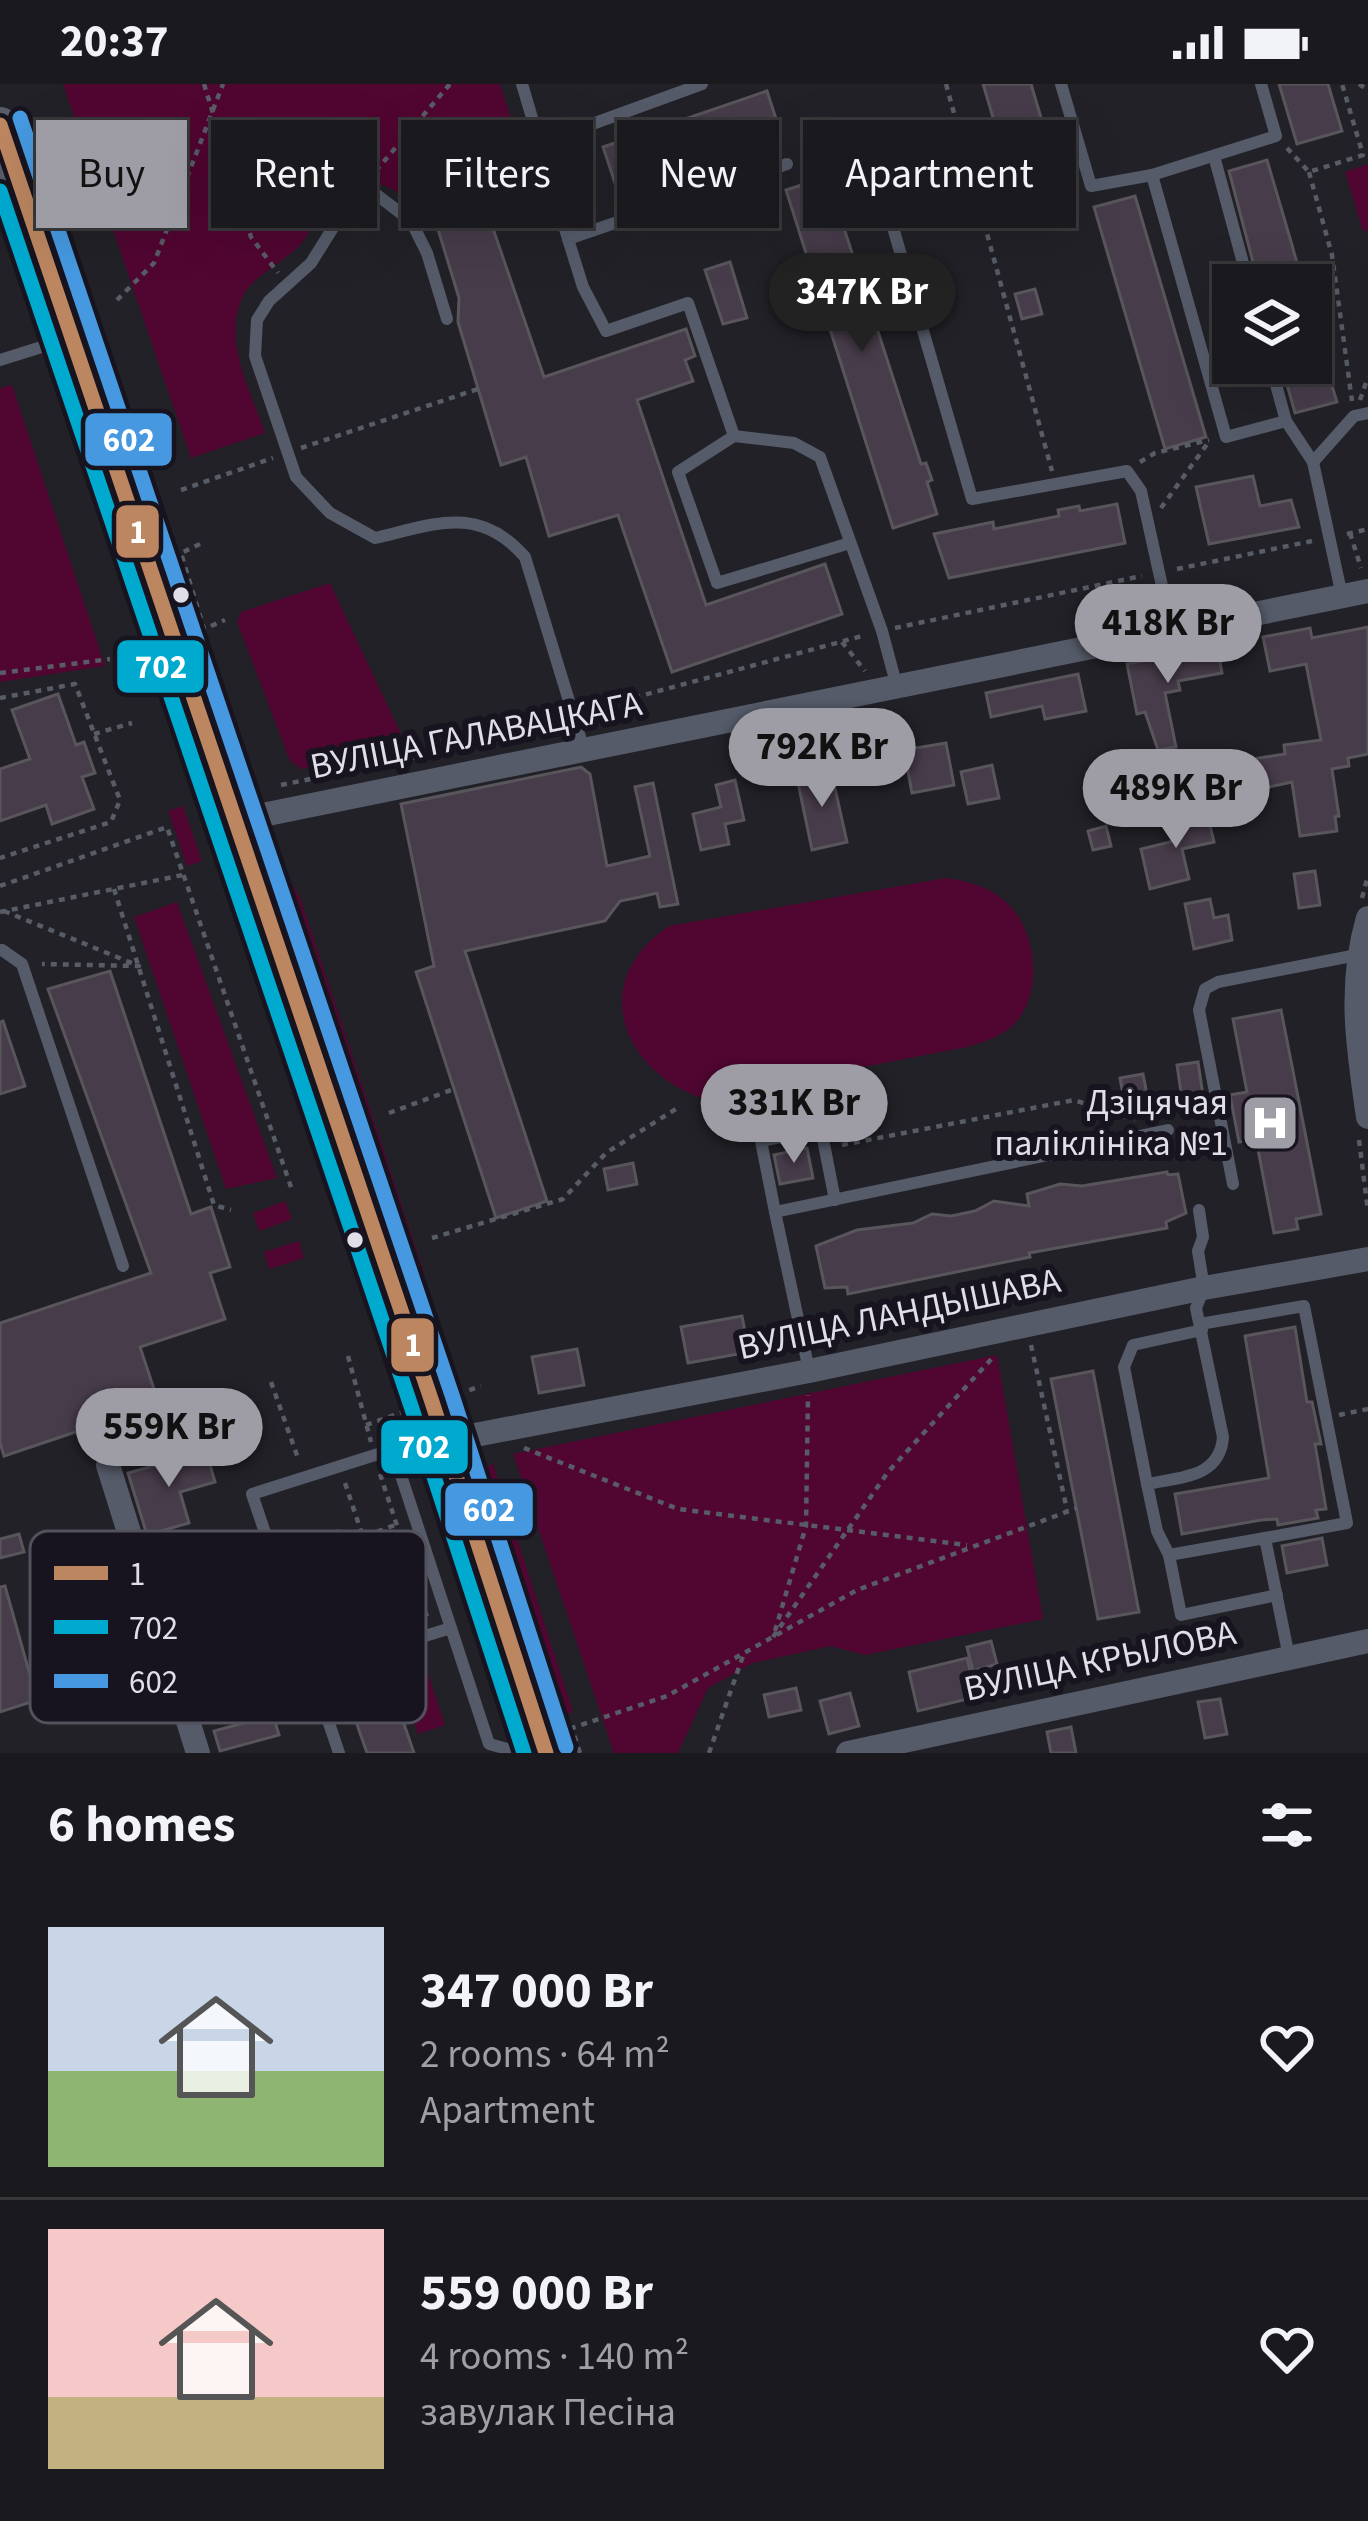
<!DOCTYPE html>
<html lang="en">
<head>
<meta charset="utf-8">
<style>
  body { margin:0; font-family:"Source Sans 3",sans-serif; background:#27262a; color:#f1f3f6; height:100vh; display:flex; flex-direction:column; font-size:45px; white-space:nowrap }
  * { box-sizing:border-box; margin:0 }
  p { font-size:39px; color:#9fa0a4 }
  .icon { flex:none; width:66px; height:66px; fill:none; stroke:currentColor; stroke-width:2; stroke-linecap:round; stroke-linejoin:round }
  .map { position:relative; height:1669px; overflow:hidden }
  .panel { display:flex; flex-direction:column; background:#1a191d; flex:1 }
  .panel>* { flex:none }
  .top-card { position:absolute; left:36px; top:36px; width:1296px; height:108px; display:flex; gap:24px }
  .buttons { position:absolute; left:1212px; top:180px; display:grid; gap:24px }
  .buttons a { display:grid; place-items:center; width:120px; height:120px; border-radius:0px; background:#1a191d; box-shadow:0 12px 48px #0002,0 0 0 3px #38383b; font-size:60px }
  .price { position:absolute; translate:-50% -102px; padding:0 27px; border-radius:42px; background:#9e9ca4; color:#111; font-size:39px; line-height:78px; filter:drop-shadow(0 3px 6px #0008) }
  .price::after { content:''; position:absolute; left:50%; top:72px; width:36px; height:27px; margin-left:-18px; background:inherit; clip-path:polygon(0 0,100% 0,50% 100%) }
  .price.on { background:#222; color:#fff }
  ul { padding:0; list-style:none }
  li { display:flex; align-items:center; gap:36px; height:300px; padding:0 48px }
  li+li { border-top:3px solid #38383b }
  li span { display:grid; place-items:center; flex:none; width:336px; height:240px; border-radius:0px; color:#555 }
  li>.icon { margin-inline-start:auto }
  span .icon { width:144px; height:144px; fill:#fffc; stroke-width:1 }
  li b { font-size:51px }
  h2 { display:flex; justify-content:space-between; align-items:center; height:144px; padding:0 48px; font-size:51px }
  .tag { padding:0 42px; border-radius:0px; background:#1a191d; box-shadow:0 12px 48px #0002,0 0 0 3px #38383b; font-size:42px; line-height:108px }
  .tag.on { background:#9e9ca4; color:#111 }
  .status { display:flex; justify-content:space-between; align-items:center; height:84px; padding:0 60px; background:#1a191d; direction:ltr }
  .status svg { height:33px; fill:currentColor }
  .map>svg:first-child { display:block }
  .green { fill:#510631 }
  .building { fill:#473c4a; stroke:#58555b; stroke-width:3 }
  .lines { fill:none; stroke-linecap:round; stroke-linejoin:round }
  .path { stroke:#585c66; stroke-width:4.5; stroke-dasharray:6 6; stroke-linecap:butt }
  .lane { stroke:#555b69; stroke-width:12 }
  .street { stroke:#555b69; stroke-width:24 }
  .primary { stroke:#585b68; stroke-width:36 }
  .bus-1-casing { stroke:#171420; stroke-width:24 }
  .bus-2-casing { stroke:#171420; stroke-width:24 }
  .bus-3-casing { stroke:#171420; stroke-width:24 }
  .bus-1 { stroke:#bb8660; stroke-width:15 }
  .bus-2 { stroke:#00a9ce; stroke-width:15 }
  .bus-3 { stroke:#4699e1; stroke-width:15 }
  .bus-dot { fill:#e0dee7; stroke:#171420; stroke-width:4.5 }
  .labels { text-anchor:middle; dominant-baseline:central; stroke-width:12; stroke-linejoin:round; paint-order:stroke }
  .street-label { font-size:36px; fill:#e0dee7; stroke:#171420 }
  .poi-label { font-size:36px; fill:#e0dee7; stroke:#171420; text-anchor:end }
  .key { fill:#171420; stroke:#53515c; stroke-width:3 }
  .key-label { font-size:33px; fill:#e0dee7 }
  .line-badge { stroke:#171420; stroke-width:4.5 }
  .badge-label { font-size:33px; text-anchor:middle; font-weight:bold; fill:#fff }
</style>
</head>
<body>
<div class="status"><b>20:37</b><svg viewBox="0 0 49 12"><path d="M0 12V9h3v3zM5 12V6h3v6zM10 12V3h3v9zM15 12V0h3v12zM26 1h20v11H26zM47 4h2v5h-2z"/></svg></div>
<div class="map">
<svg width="1368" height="1669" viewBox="0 0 1368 1669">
  <rect width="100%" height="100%" fill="#222127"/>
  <g class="green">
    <path d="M 63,0 L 500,0 L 522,70 L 403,112 C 380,94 349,92 328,116 C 316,130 311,150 298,163 C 277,184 248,192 239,222 C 226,263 252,310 265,349 L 191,374 Z"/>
    <path d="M 1368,80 L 1368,146 L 1363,147 L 1345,88 Z"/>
    <path d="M 12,301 L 105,582 L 0,598 L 0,304 Z"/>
    <path d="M 330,499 L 408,665 L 302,685 L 290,677 L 237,538 L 241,528 Z"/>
    <path d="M 183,722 L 202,777 L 187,782 L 168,727 Z"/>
    <path d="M 276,782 L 281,782 L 299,811 L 424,1188 L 420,1195 L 407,1193 L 276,805 L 272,787 Z"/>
    <path d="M 946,794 C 968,797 989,803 1006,818 C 1036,845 1044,906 1016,938 C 1004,952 984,958 967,963 L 701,1014 C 619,984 589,896 669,842 Z"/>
    <path d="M 177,818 L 277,1094 L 226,1105 L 134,833 Z"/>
    <path d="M 285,1117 L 292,1135 L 259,1147 L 253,1129 Z"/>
    <path d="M 299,1157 L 304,1174 L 269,1185 L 264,1168 Z"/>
    <path d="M 429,1206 L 455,1286 L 454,1295 L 444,1304 L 414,1212 Z"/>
    <path d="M 997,1271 L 1043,1535 L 865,1571 L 831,1562 L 753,1579 L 708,1604 L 678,1669 L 614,1669 L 513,1370 Z"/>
    <path d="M 493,1380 L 573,1628 L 555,1634 L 475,1386 Z"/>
    <path d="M 426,1584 L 445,1641 L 418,1650 L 399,1592 Z"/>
  </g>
  <g class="building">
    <path d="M 983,0 L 1031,0 L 1070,131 L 1026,144 Z"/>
    <path d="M 1279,0 L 1328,0 L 1342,47 L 1297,60 Z"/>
    <path d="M 767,7 L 780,47 L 616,102 L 603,63 Z"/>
    <path d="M 1267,76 L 1292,161 L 1303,201 L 1259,201 L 1229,87 Z"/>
    <path d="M 475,92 L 544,293 L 686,245 L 695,272 L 685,276 L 693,297 L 637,316 L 706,521 L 825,480 L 842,530 L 672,588 L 618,431 L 549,452 L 526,373 L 501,381 L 458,238 L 459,214 L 426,106 Z"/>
    <path d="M 827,93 L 866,211 L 871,210 L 877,228 L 872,229 L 921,380 L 926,379 L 932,396 L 927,398 L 937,430 L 893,444 L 786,106 Z"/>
    <path d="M 1135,112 L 1206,353 L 1165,365 L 1094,123 Z"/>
    <path d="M 730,178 L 747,234 L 723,240 L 705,186 Z"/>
    <path d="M 1035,205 L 1042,230 L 1022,235 L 1015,210 Z"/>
    <path d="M 1281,279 L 1325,279 L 1337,318 L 1295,329 Z"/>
    <path d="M 1253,392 L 1260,422 L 1291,416 L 1299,443 L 1209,460 L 1196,403 Z"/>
    <path d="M 1117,420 L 1125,459 L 949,494 L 934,450 L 993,438 L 994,445 L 1059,432 L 1058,426 L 1079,422 L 1080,427 Z"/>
    <path d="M 1368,543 L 1368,670 L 1348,674 L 1349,682 L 1332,685 L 1339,732 L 1335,733 L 1337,747 L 1300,752 L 1292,698 L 1222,713 L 1219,680 L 1285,670 L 1284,661 L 1321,656 L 1306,580 L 1270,587 L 1263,553 L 1310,544 L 1312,554 Z"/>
    <path d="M 1217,562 L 1222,589 L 1178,597 L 1180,606 L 1165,609 L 1176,663 L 1158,666 L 1145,628 L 1137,630 L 1127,580 Z"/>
    <path d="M 1078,590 L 1086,627 L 1045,635 L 1042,622 L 991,633 L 986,609 Z"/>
    <path d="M 58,610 L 76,661 L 84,658 L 95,689 L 82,693 L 94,725 L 52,740 L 46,721 L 0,737 L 0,685 L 30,675 L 12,626 Z"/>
    <path d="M 881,629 L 889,670 L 869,673 L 861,632 Z"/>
    <path d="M 774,651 L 780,684 L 743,692 L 736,658 Z"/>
    <path d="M 946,659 L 954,701 L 912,709 L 904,666 Z"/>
    <path d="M 992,681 L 999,714 L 968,720 L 961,688 Z"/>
    <path d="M 581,683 L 590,690 L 607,782 L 650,772 L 635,703 L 653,699 L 678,820 L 660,823 L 657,809 L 640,813 L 620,817 L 605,837 L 465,867 L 547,1117 L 496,1134 L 416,888 L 434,882 L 401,720 Z"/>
    <path d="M 831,686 L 847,758 L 812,766 L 797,694 Z"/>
    <path d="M 735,696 L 744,736 L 725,740 L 729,760 L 701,766 L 693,730 L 721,723 L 716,701 Z"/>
    <path d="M 1207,729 L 1214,758 L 1182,765 L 1189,795 L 1150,805 L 1141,765 L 1174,757 L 1170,738 Z"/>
    <path d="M 1106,742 L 1111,762 L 1093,766 L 1088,747 Z"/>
    <path d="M 1315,787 L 1320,821 L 1299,824 L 1294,790 Z"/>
    <path d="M 1210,815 L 1214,834 L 1228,831 L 1232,856 L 1194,865 L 1185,820 Z"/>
    <path d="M 110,887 L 191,1130 L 211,1123 L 230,1183 L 210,1189 L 225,1235 L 140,1263 L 159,1320 L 4,1372 L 0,1359 L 0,1239 L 151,1189 L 48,905 Z"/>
    <path d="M 1281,926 L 1321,1130 L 1296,1135 L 1298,1145 L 1274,1149 L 1256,1055 L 1239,1058 L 1230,1011 L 1247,1008 L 1233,935 Z"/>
    <path d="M 3,937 L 25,1002 L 0,1010 L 0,938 Z"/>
    <path d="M 1198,978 L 1203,1012 L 1182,1015 L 1177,981 Z"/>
    <path d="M 1143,990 L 1148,1016 L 1125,1021 L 1120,994 Z"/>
    <path d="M 807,1064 L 813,1094 L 780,1100 L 774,1071 Z"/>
    <path d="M 633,1079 L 637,1100 L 608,1106 L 604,1085 Z"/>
    <path d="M 1167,1088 L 1168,1091 L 1178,1090 L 1186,1129 L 1166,1138 L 1167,1144 L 1029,1169 L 1030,1173 L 848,1210 L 847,1203 L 825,1204 L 816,1162 L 857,1146 L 913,1139 L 932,1130 L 951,1132 L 975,1127 L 994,1117 L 1029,1122 L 1027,1110 L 1060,1100 L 1082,1102 Z"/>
    <path d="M 742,1232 L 749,1268 L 688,1279 L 681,1243 Z"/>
    <path d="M 1295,1243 L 1307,1318 L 1312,1318 L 1321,1360 L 1315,1360 L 1326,1425 L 1316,1426 L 1318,1434 L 1278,1441 L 1277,1435 L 1261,1436 L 1182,1450 L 1175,1410 L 1269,1394 L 1245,1252 Z"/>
    <path d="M 577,1265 L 584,1301 L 539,1309 L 532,1273 Z"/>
    <path d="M 1093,1287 L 1139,1528 L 1098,1535 L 1051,1295 Z"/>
    <path d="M 206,1367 L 215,1398 L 180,1408 L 189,1439 L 147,1451 L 128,1389 Z"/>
    <path d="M 338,1447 L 376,1556 L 369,1563 L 369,1570 L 382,1576 L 414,1669 L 367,1669 L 339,1589 L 346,1582 L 346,1575 L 333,1569 L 306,1492 L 297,1495 L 286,1465 Z"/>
    <path d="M 19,1450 L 24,1468 L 0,1474 L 0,1455 Z"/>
    <path d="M 1322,1454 L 1327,1481 L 1287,1489 L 1282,1462 Z"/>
    <path d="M 5,1502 L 37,1616 L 0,1628 L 0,1503 Z"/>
    <path d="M 991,1557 L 997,1580 L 973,1587 L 967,1563 Z"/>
    <path d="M 967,1574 L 976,1613 L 918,1627 L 909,1588 Z"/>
    <path d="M 796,1604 L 801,1626 L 769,1633 L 764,1611 Z"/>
    <path d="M 850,1609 L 859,1642 L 829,1650 L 820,1617 Z"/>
    <path d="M 1220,1615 L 1227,1650 L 1205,1654 L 1198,1618 Z"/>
    <path d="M 273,1631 L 279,1651 L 220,1667 L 214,1647 Z"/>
    <path d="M 1071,1643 L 1076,1669 L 1051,1669 L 1047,1648 Z"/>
  </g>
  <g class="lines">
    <g class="path">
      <path d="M 204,0 L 251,153 L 278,189"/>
      <path d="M 946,0 L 1052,387"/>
      <path d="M 1359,0 L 1368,6"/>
      <path d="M 1287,64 L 1309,88 L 1363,71 L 1342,0"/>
      <path d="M 1309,88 L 1332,171 L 1352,317"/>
      <path d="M 368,96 L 450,0"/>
      <path d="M 117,216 L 154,179 L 223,0"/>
      <path d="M 1360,316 L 1368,293"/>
      <path d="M 301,364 L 478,305"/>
      <path d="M 1140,378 L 1155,369 L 1209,356"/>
      <path d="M 181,406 L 273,374"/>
      <path d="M 1161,424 L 1210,356"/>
      <path d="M 1350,449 L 1361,484"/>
      <path d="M 1347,450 L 1368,445"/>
      <path d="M 200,460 L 181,469 L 204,545 L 225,536"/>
      <path d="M 1177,485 L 1312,457"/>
      <path d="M 895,544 L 1142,492"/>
      <path d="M 842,558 L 865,587"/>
      <path d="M 0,589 L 110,575"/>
      <path d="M 0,614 L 75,600 L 120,716 L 111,738 L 0,774"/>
      <path d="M 588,626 L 866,551"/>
      <path d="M 94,650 L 132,639"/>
      <path d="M 281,701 L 549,646 L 561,638"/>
      <path d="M 0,802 L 167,743 L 292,1106"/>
      <path d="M 114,805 L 214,1121 L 231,1126"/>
      <path d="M 1362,814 L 1368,792"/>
      <path d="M 4,827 L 139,882 L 42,880"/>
      <path d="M 0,828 L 183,791"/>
      <path d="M 389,1029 L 454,1005"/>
      <path d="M 1359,1056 L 1368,1127"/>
      <path d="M 842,1061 L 1074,1016 L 1135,1036"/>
      <path d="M 432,1154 L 563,1115 L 606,1069 L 679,1023"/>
      <path d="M 1031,1261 L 1067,1426"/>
      <path d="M 348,1272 L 371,1358"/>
      <path d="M 271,1298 L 299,1377"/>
      <path d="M 458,1310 L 481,1302"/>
      <path d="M 1339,1331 L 1368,1325"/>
      <path d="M 366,1341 L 403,1328"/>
      <path d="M 524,1364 L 678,1425 L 967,1461"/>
      <path d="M 380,1390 L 427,1533"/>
      <path d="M 345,1399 L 363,1453 L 395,1441"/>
      <path d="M 363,1453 L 394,1544"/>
      <path d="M 775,1547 L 806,1442 L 808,1311"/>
      <path d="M 773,1553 L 888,1388 L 995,1271"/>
      <path d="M 580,1669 L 572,1644 L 667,1612 L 857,1506 L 1077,1424"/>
      <path d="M 709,1669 L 744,1569"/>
    </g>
    <g class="lane">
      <path d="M 522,0 L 568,155 L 787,80"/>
      <path d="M 1061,0 L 1091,102 L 1152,91 L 1276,52 L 1261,0"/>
      <path d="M 540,59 L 702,0"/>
      <path d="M 1214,72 L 1249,201"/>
      <path d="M 1152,91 L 1226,353 L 1286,337"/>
      <path d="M 885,116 L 972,415 L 1127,387 L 1141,407 L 1172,547"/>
      <path d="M 568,155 L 583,203 L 606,247 L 688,219 L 734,352 L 794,359 L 820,373 L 882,547 L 897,603"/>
      <path d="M 447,235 L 427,169 L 411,137 L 377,111 L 349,118 L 311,179 L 269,217 L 257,236 L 255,272 L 296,393 L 330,429 L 375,454 C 435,440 479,420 525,473 L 584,666"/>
      <path d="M 0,276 L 67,255"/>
      <path d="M 1270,279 L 1286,337 L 1313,378 L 1342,512"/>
      <path d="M 734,352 L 678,388 L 717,499 L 850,459"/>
      <path d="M 1313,378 L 1354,332 L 1368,329"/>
      <path d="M 2,866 L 22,880 L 123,1182"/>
      <path d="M 1233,1100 L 1199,926 L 1205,905 L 1218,898 L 1357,871"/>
      <path d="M 1199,1126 L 1203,1153 L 1198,1167 L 1204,1204 L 1196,1224 L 1223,1353 C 1220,1394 1180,1393 1147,1400 L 1124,1283 L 1133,1261 L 1202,1246"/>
      <path d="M 775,1128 L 761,1057 L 821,1045 L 835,1116"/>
      <path d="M 1200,1240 L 1304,1222 L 1347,1439 L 1265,1454"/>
      <path d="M 809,1286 L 775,1128 L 1168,1046"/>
      <path d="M 393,1367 L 489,1660 L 522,1669"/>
      <path d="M 1147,1400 L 1157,1447 L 1169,1471 L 1265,1454 L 1289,1573"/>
      <path d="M 1169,1471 L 1181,1531 L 1277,1511"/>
      <path d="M 379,1566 L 451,1544"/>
      <path d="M 311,1587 L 336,1579"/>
      <path d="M 339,1669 L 252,1410 L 375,1371 L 438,1358"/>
    </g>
    <g class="street">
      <path d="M 233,737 L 1368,507"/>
      <path d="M 1368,834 C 1348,902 1358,964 1368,1033"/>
      <path d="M 444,1357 L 809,1287 L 1204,1204 L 1368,1175"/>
      <path d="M 108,1381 L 198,1669"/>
      <path d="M 164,1565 L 291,1530"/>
      <path d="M 848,1669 L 1368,1557"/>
    </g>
    <path class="primary" d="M 0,41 L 432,1318 L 546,1669"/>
    <g class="bus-1-casing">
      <path id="bus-1" d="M 0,41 L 432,1318 L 546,1669"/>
    </g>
    <g class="bus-2-casing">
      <path id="bus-2" d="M 0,107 L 412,1325 L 524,1669"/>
    </g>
    <g class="bus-3-casing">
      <path id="bus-3" d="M 20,34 L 452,1311 L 566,1663"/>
    </g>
    <use href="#bus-1" class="bus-1"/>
    <use href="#bus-2" class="bus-2"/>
    <use href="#bus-3" class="bus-3"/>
  </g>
  <defs>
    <g id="hospital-square" transform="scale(3)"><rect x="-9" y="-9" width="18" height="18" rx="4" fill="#9e9ca4" stroke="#171420"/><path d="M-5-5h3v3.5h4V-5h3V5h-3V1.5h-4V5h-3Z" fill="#fff"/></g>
  </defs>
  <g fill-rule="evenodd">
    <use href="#hospital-square" x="1270" y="1039"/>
  </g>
  <g class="bus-dot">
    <circle cx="181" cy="511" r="10"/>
    <circle cx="355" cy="1156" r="10"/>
  </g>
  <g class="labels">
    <g class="street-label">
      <text transform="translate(476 651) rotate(-11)">ВУЛІЦА ГАЛАВАЦКАГА</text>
      <text transform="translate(899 1230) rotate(-12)">ВУЛІЦА ЛАНДЫШАВА</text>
      <text transform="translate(1100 1577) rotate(-12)">ВУЛІЦА КРЫЛОВА</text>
    </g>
    <g class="poi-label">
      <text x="1228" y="1018">Дзіцячая<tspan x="1228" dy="41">паліклініка №1</tspan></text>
    </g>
  </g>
  <rect x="30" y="1447" width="396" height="192" rx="18" class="key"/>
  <rect x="54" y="1482" width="54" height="14" fill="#bb8660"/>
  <rect x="54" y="1536" width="54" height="14" fill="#00a9ce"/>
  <rect x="54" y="1590" width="54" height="14" fill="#4699e1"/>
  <g class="key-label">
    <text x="129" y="1501">1</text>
    <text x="129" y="1555">702</text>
    <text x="129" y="1609">602</text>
  </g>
  <g class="line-badge">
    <rect x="83" y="327" width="91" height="57" rx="12" fill="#4699e1"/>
    <rect x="114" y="419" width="47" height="57" rx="12" fill="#bb8660"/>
    <rect x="115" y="554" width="91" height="57" rx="12" fill="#00a9ce"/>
    <rect x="389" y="1232" width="47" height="58" rx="12" fill="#bb8660"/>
    <rect x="379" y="1334" width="91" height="58" rx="12" fill="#00a9ce"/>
    <rect x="443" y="1397" width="92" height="57" rx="12" fill="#4699e1"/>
  </g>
  <g class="badge-label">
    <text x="129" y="367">602</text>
    <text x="138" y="459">1</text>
    <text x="161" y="594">702</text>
    <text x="413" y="1272">1</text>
    <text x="424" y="1374">702</text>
    <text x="489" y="1437">602</text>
  </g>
</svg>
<div class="buttons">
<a><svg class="icon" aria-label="layers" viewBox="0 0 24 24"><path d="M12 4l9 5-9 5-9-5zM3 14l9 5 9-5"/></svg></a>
</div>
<b class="price on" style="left:862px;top:271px">347K Br</b>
<b class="price" style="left:1168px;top:602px">418K Br</b>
<b class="price" style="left:822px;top:726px">792K Br</b>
<b class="price" style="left:1176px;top:767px">489K Br</b>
<b class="price" style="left:794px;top:1082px">331K Br</b>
<b class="price" style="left:169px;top:1406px">559K Br</b>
<div class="top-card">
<a class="tag on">Buy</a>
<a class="tag">Rent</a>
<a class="tag">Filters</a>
<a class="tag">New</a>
<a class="tag">Apartment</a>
</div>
</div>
<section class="panel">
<h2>6 homes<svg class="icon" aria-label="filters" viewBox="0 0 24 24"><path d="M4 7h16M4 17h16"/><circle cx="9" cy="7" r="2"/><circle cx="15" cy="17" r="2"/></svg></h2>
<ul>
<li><span style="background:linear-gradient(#c9d6e8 60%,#8fb573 0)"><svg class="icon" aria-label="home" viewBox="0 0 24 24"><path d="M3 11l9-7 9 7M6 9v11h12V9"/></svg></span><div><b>347 000 Br</b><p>2 rooms · 64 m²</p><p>Apartment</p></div><svg class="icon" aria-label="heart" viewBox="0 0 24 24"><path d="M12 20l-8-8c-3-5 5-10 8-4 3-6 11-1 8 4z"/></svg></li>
<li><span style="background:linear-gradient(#f6c9c9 70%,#c2b280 0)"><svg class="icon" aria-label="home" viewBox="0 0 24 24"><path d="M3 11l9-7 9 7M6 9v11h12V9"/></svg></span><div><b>559 000 Br</b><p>4 rooms · 140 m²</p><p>завулак Песіна</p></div><svg class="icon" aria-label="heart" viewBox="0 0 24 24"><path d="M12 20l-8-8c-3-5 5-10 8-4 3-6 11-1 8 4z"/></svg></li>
</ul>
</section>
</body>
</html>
